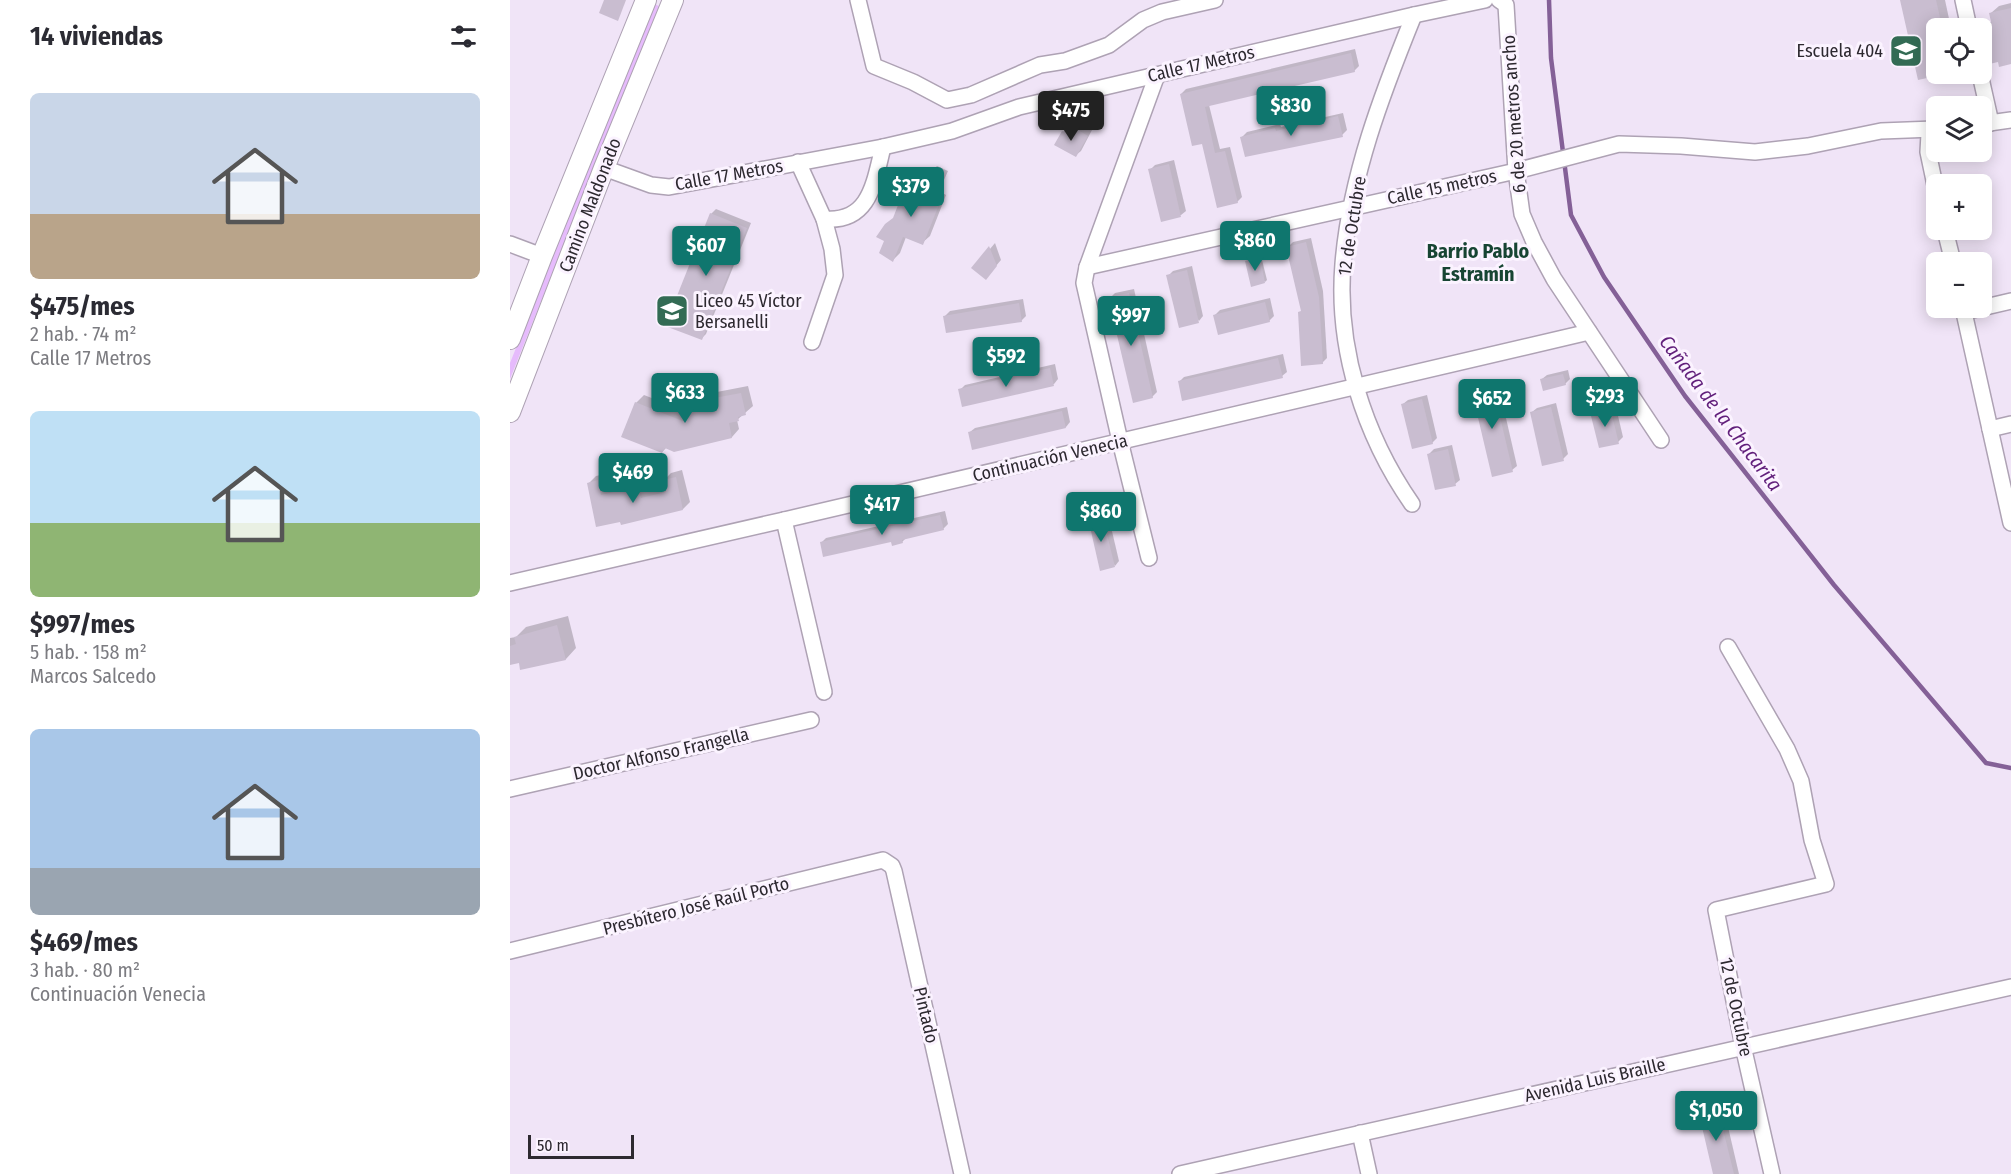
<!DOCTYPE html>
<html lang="es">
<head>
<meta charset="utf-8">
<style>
  body { margin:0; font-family:"Fira Sans Condensed",sans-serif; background:#f7f7f7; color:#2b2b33; height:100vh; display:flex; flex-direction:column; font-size:22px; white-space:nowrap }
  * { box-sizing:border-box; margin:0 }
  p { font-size:20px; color:#7c7c81 }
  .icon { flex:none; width:33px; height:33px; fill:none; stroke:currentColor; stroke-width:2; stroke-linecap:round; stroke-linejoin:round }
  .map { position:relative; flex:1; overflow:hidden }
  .panel { display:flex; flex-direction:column; background:#fff; width:510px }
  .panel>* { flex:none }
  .buttons { position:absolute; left:1416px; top:18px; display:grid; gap:12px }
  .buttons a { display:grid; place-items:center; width:66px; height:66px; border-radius:9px; background:#fff; box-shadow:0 3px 15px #0003; font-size:30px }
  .scale { position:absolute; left:18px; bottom:15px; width:106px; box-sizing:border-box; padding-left:6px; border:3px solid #2d2930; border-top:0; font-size:16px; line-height:21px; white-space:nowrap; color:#2d2930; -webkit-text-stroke:4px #fbf3ff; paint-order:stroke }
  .price { position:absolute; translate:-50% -51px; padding:0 14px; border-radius:6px; background:#0f766e; color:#fff; font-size:20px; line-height:39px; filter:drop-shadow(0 2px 3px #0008) }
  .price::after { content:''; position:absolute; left:50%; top:36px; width:18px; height:14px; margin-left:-9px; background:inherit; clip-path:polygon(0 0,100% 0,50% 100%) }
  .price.on { background:#222; color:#fff }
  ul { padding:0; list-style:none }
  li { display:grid; align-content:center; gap:12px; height:318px; padding:0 30px }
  li span { display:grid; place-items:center; height:186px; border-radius:9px; color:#555 }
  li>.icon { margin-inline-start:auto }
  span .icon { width:108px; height:108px; fill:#fffc; stroke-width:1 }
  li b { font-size:26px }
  h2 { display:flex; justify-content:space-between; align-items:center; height:72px; padding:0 30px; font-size:26px }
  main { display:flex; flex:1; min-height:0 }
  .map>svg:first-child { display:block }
  .green { fill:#e6bbfc }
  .shadow { fill:#0003 }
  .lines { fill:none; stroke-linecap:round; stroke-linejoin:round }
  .stream { stroke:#846097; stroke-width:4.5 }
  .building { fill:#c9bdd0 }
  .minor-casing { stroke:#aea2b4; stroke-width:18 }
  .major-casing { stroke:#aea2b4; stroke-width:22 }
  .minor { stroke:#fff; stroke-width:15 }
  .major { stroke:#fff; stroke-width:20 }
  .labels { text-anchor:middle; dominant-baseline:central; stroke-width:6; stroke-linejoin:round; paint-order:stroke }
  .poi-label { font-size:18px; fill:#2d2930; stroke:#fbf3ff; text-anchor:end }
  .street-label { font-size:18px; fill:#2d2930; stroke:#fbf3ff }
  .neighbourhood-label { font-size:20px; font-weight:bold; fill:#174533; stroke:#fbf3ff }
  .water-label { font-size:20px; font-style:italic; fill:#611f7b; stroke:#fbf3ff }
</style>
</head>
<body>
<main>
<section class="panel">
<h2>14 viviendas<svg class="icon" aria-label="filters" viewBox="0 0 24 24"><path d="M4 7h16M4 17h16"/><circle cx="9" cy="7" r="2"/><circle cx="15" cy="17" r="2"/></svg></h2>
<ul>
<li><span style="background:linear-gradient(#c9d6e8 65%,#b9a48a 0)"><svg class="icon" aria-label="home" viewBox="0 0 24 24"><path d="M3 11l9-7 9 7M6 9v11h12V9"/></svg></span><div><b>$475/mes</b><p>2 hab. · 74 m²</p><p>Calle 17 Metros</p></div></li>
<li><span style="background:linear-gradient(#bfe0f5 60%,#8fb573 0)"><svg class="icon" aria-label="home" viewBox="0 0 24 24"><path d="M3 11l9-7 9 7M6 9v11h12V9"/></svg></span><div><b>$997/mes</b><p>5 hab. · 158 m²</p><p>Marcos Salcedo</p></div></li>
<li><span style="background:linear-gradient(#a9c7e8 75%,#9aa5b1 0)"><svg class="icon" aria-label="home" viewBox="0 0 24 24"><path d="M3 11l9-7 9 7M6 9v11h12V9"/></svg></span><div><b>$469/mes</b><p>3 hab. · 80 m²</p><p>Continuación Venecia</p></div></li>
</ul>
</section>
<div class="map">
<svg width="1501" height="1174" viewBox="0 0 1501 1174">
  <rect width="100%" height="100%" fill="#f0e4f7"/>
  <path class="green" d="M 144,4 L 149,6 L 0,379 L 0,363 Z"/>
  <g class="shadow">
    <path d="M 1391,0 L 1435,0 L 1441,28 L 1426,28 L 1426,74 L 1430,74 L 1409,78 Z"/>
    <path d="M 1501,3 L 1501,62 L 1491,65 L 1487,49 L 1474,53 L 1472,29 L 1478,23 L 1483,21 L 1481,13 L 1489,6 Z"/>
    <path d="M 845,49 L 849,66 L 844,71 L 699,105 L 710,149 L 720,147 L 732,197 L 727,202 L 693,142 L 671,94 L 676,89 Z"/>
    <path d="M 833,113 L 837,130 L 832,135 L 732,137 L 737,132 L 770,124 L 771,127 Z"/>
    <path d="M 571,124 L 582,130 L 571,151 L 566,155 L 553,132 L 558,127 L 565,131 Z"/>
    <path d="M 664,160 L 676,211 L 671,215 L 652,220 L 640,170 L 645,165 Z"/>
    <path d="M 427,166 L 438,171 L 429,191 L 436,195 L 420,236 L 412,243 L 396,237 L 390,253 L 382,261 L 385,216 L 396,188 L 404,180 L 414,184 L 419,174 Z"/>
    <path d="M 206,209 L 241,223 L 196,334 L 191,339 L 201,214 Z"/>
    <path d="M 801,238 L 813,291 L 817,358 L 812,363 L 792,310 L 778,247 L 783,242 Z"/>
    <path d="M 485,243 L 491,260 L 480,273 L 464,268 Z"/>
    <path d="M 751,256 L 757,280 L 755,282 L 737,261 Z"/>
    <path d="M 682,266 L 693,316 L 689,321 L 658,276 L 663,271 Z"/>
    <path d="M 624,289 L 647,392 L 642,397 L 600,298 L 605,293 Z"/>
    <path d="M 760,298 L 764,316 L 759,321 L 705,315 L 710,310 Z"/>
    <path d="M 513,299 L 516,316 L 511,321 L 435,316 L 440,311 Z"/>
    <path d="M 773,354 L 777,372 L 772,376 L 669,382 L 674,377 Z"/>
    <path d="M 545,364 L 548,379 L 544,384 L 450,390 L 455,385 Z"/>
    <path d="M 1058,370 L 1060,379 L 1055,384 L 1032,379 L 1037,375 Z"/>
    <path d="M 987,379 L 1007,466 L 1002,470 L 963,389 L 968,384 Z"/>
    <path d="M 238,386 L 243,406 L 227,420 L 229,429 L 222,437 L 157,447 L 152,452 L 126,403 L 134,395 L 175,411 L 180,407 L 179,404 L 186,396 Z"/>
    <path d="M 917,395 L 927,438 L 922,443 L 893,404 L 898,400 Z"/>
    <path d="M 1046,403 L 1058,454 L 1053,459 L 1022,412 L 1027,408 Z"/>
    <path d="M 1105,403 L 1113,437 L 1108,442 L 1082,412 L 1086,407 Z"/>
    <path d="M 557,407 L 560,422 L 556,427 L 460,432 L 465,428 Z"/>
    <path d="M 942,445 L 950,480 L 945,484 L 919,454 L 924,449 Z"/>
    <path d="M 172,470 L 180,502 L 173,509 L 112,524 L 79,483 L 86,476 L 95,474 L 98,489 L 135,480 L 137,491 L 156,487 L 154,480 L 161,473 Z"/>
    <path d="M 597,510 L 609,561 L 605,566 L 579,518 L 584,514 Z"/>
    <path d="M 435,511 L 438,524 L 433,529 L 397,537 L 392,542 L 382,540 L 312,542 L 316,538 Z"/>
    <path d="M 58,616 L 66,648 L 56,659 L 10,661 L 0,664 L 0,638 L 6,637 L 16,627 Z"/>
    <path d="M 1212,1101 L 1229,1174 L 1204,1174 L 1190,1115 L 1203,1103 Z"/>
  </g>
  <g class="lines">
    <path class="stream" d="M 1039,0 L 1041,58 L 1061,215 L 1094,277 L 1175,396 L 1324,585 L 1476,763 L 1501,768"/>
  </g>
  <g class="building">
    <path d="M 94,0 L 116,0 L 108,21 L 89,13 Z"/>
    <path d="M 1390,0 L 1426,0 L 1432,26 L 1426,27 L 1426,76 L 1408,80 Z"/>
    <path d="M 1501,8 L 1501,64 L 1489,67 L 1488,62 L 1475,65 L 1472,50 L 1472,29 L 1482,26 L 1479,13 Z"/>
    <path d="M 841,53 L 845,72 L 695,107 L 705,153 L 715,151 L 728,203 L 707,208 L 692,144 L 682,146 L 670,94 Z"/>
    <path d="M 828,116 L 833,137 L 735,157 L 730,137 L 765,128 L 766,131 Z"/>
    <path d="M 565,128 L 578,136 L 566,157 L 544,145 L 552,131 L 561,135 Z"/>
    <path d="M 659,164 L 671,217 L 651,222 L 638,169 Z"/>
    <path d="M 418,173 L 432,179 L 423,199 L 430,202 L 413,245 L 393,237 L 383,262 L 369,253 L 374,241 L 366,237 L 375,224 L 383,218 L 395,187 L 409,193 Z"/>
    <path d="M 200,213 L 237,228 L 192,340 L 155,326 Z"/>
    <path d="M 796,242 L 809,297 L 813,364 L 791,366 L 788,312 L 791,311 L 776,247 Z"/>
    <path d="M 479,246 L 487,266 L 476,280 L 461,268 Z"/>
    <path d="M 750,257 L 755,283 L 741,287 L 735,261 Z"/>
    <path d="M 677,270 L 689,323 L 669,328 L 656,275 Z"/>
    <path d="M 619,293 L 643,398 L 623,403 L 598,297 Z"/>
    <path d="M 755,302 L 760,322 L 708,335 L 703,315 Z"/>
    <path d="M 509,303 L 512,322 L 436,333 L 433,316 Z"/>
    <path d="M 768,358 L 773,378 L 672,401 L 668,381 Z"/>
    <path d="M 540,368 L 544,386 L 452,407 L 448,389 Z"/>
    <path d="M 1053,374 L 1056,385 L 1033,391 L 1030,379 Z"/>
    <path d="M 982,383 L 1003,472 L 982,477 L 961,388 Z"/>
    <path d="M 231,393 L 236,415 L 228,417 L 229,421 L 219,423 L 222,438 L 164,452 L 155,448 L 152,453 L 111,437 L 125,402 L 175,422 L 173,412 L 179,410 L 177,403 Z"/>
    <path d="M 912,399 L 923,444 L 902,449 L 891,404 Z"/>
    <path d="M 1041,407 L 1054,461 L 1032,466 L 1020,412 Z"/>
    <path d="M 1100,407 L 1109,444 L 1089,448 L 1080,412 Z"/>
    <path d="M 552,411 L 556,428 L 462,450 L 458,432 Z"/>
    <path d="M 938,449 L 946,486 L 925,490 L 917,454 Z"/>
    <path d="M 166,477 L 173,510 L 111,525 L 110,522 L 86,527 L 77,483 L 88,480 L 91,495 L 128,486 L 131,498 L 156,492 L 153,480 Z"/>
    <path d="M 592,514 L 605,567 L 590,571 L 578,518 Z"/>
    <path d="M 430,515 L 434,530 L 392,540 L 393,543 L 382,546 L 381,542 L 313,557 L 310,542 Z"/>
    <path d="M 47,625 L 56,660 L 10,670 L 9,663 L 0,665 L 0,646 L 6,644 L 4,637 Z"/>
    <path d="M 1207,1105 L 1224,1174 L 1203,1174 L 1189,1114 L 1198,1112 L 1197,1108 Z"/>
  </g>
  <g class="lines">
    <g class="minor-casing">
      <g id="minor">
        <path d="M 348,0 L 364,66 L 403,82 L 437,100 L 461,95 L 530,65 L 555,61 L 599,45 L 633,20 L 652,12 L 705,0"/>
        <path d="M 989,0 L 996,5 L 1006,171 L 1012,214 L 1024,242 L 1044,279 L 1151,440"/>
        <path d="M 1453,0 L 1459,28"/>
        <path d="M 1470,74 L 1481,123"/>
        <path d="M 1472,124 L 1501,120"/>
        <path d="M 1426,129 L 1419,134 L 1418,152 L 1426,190"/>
        <path d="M 288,162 L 314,219 L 322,249 L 325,275 L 302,342"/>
        <path d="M 94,168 L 141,185 L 159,187 L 373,147 L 442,131 L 509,107 L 904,15 L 975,0"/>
        <path d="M 314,219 C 360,223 364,183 373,147"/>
        <path d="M 1435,230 L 1443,262"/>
        <path d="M 0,244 L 32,256"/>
        <path d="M 577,267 L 1006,171 L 1109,144 L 1171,146 L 1245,152 L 1298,146 L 1371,131 L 1424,129"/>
        <path d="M 1453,308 L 1501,523"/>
        <path d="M 1454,312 L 1501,301"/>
        <path d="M 1480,429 L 1501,424"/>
        <path d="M 902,504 C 854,435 826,348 833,264 C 840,177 872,94 904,15"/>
        <path d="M 274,520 L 314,692"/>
        <path d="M 639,558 L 610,441 L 574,283 L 577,267 L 647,75"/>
        <path d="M 0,583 L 274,520 L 1079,332"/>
        <path d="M 1218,647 L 1277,749 L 1291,781 L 1302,840 L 1316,884 L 1206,910 L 1233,1046 L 1262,1174"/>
        <path d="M 0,789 L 301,720"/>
        <path d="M 0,951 L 373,860 L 382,866 L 384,871 L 452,1174"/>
        <path d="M 850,1133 L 859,1174"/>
        <path d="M 670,1174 L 1501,987"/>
      </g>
    </g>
    <g class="major-casing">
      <g id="major">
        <path d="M 0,339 L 32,256 L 136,0"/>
        <path d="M 0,412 L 94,168 L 163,0"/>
      </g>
    </g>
    <use href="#minor" class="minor"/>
    <use href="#major" class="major"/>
  </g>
  <defs>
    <g id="school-square" transform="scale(1.725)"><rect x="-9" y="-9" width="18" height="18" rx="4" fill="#336b54" stroke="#fbf3ff"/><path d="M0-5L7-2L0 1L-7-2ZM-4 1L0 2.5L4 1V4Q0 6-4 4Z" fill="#fff"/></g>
  </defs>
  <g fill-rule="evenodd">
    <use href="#school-square" x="1396" y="51"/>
    <use href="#school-square" x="162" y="311"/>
  </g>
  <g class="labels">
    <g class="poi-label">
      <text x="1373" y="51">Escuela 404</text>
      <text x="185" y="301" text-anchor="start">Liceo 45 Víctor<tspan x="185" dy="21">Bersanelli</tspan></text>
    </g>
    <g class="street-label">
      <text transform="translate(691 64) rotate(-13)">Calle 17 Metros</text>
      <text transform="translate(1004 114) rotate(-94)">6 de 20 metros ancho</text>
      <text transform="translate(219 175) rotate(-10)">Calle 17 Metros</text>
      <text transform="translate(932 187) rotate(-12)">Calle 15 metros</text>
      <text transform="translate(80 205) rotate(-69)">Camino Maldonado</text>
      <text transform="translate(842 226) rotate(-81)">12 de Octubre</text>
      <text transform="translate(540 458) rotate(-13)">Continuación Venecia</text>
      <text transform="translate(151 754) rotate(-13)">Doctor Alfonso Frangella</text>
      <text transform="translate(186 906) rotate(-14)">Presbítero José Raúl Porto</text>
      <text transform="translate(1226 1007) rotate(78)">12 de Octubre</text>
      <text transform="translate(416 1015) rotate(77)">Pintado</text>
      <text transform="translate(1085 1080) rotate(-13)">Avenida Luis Braille</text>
    </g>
    <g class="neighbourhood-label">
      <text x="968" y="251">Barrio Pablo<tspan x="968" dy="23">Estramín</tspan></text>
    </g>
    <g class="water-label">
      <text transform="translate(1211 413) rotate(53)">Cañada de la Chacarita</text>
    </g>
  </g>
</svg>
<div class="buttons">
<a><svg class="icon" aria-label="locate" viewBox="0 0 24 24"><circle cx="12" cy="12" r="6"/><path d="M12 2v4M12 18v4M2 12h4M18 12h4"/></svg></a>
<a><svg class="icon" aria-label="layers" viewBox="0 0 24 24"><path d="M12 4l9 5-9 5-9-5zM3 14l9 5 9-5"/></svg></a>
<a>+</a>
<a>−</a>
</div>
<div class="scale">50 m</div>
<b class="price" style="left:781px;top:137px">$830</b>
<b class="price on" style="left:561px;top:142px">$475</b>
<b class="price" style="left:401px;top:218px">$379</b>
<b class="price" style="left:745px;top:272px">$860</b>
<b class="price" style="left:196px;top:277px">$607</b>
<b class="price" style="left:621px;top:347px">$997</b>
<b class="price" style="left:496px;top:388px">$592</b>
<b class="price" style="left:175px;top:424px">$633</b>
<b class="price" style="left:1095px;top:428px">$293</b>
<b class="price" style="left:982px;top:430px">$652</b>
<b class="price" style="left:123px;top:504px">$469</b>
<b class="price" style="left:372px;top:536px">$417</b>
<b class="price" style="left:591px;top:543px">$860</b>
<b class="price" style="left:1206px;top:1142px">$1,050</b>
</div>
</main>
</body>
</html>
